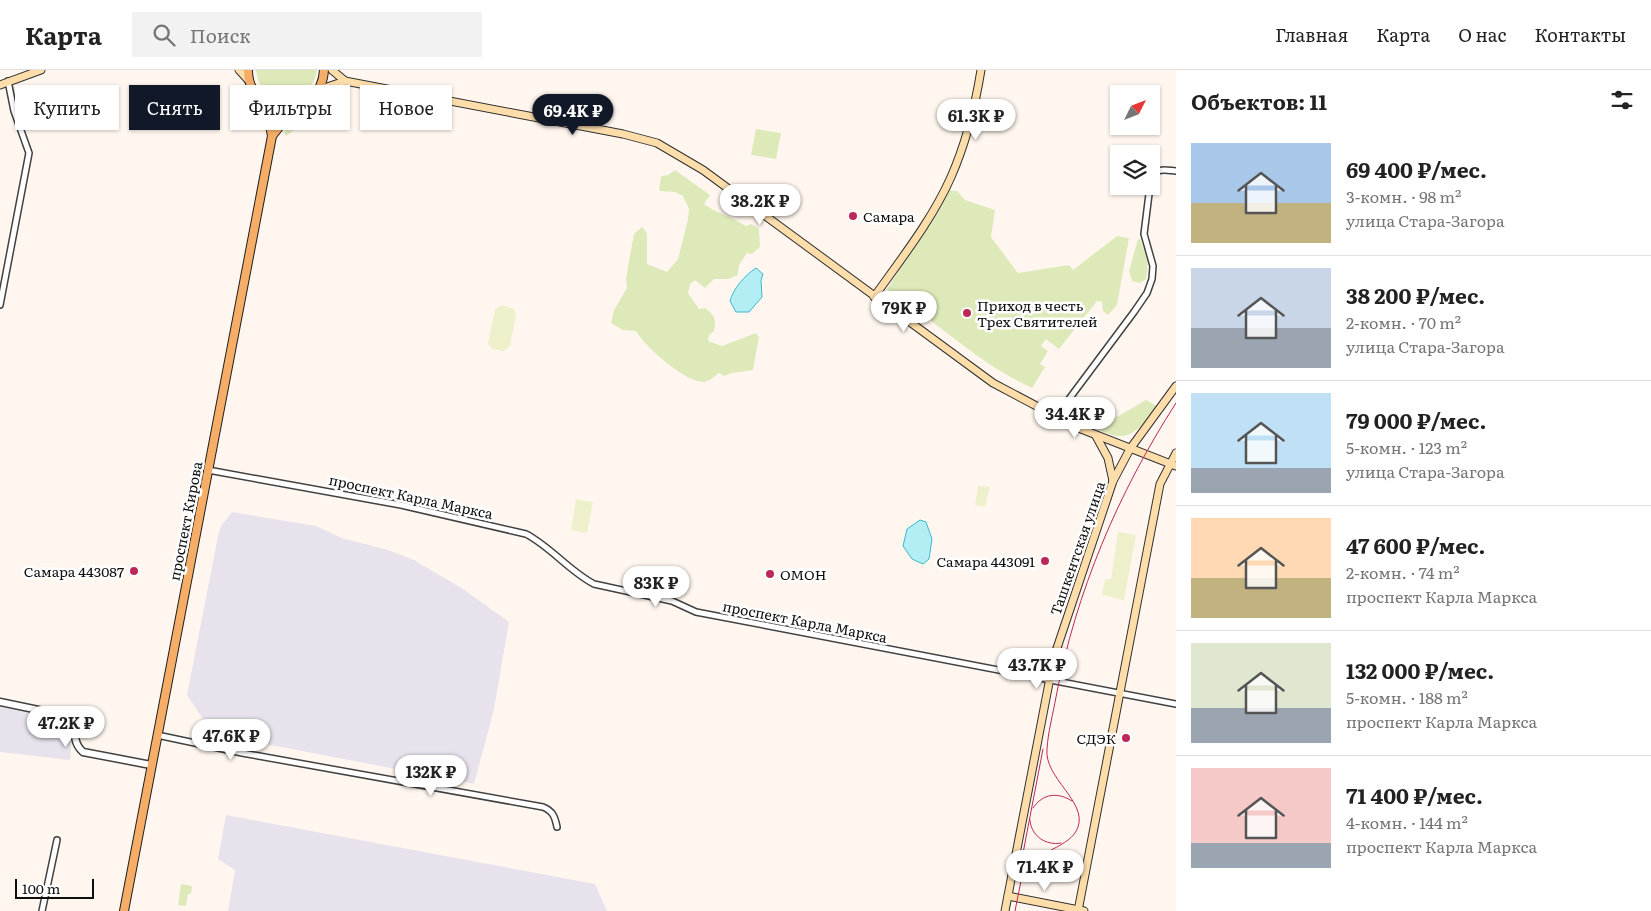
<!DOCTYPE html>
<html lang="ru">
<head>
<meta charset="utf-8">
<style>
  body { margin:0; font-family:Literata,serif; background:#f2f2f2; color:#222; height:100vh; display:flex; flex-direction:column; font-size:19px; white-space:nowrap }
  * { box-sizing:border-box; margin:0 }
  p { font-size:16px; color:#767676 }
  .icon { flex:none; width:28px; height:28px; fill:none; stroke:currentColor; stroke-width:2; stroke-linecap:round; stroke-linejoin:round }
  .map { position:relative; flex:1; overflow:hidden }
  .details { display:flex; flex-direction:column; background:#fff; width:475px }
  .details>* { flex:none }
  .banner { position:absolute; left:15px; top:15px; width:475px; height:45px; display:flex; gap:10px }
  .needle { width:32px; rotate:48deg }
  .tools { position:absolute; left:1110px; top:15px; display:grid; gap:10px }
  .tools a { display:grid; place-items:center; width:50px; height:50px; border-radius:0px; background:#fff; box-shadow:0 1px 4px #0004; font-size:25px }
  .scale { position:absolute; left:15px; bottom:12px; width:79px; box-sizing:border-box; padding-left:5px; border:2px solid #0e0e0e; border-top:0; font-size:14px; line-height:18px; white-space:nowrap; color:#0e0e0e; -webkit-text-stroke:4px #fff; paint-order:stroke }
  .price { position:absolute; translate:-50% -42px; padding:0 11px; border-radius:18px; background:#fff; color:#222; font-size:16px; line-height:32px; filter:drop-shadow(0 1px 2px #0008) }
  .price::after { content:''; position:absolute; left:50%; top:30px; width:15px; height:11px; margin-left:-8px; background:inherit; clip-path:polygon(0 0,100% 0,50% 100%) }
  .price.active { background:#111827; color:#fff }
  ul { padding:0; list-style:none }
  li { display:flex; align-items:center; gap:15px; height:125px; padding:0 15px }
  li+li { border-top:1px solid #e0e0e0 }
  li span { display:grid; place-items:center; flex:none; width:140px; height:100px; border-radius:0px; color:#555 }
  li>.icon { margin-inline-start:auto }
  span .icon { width:60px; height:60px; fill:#fffc; stroke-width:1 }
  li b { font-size:21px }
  h2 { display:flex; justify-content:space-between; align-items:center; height:60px; padding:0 15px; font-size:21px }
  .pill { padding:0 18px; border-radius:0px; background:#fff; box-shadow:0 1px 4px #0004; font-size:18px; line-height:45px }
  .pill.active { background:#111827; color:#fff }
  header { display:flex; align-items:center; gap:30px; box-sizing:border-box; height:70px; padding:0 25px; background:#fff; border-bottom:1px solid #e0e0e0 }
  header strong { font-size:24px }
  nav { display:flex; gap:28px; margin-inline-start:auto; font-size:18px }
  .search { width:350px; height:45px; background:#f2f2f2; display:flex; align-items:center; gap:12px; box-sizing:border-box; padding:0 18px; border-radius:0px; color:#767676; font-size:19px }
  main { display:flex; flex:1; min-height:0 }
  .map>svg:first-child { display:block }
  .industrial { fill:#e8e2ec }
  .green { fill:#dee9b9 }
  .pitch { fill:#edf0ca }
  .water { fill:#b4eef5; stroke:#3cb9cb }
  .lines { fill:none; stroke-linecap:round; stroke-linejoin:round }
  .minor-casing { stroke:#414141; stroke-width:8 }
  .tertiary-casing { stroke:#414141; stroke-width:9 }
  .secondary-casing { stroke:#303030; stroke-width:9 }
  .primary-casing { stroke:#1f1f1f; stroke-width:10 }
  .minor { stroke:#fff; stroke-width:5 }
  .tertiary { stroke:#fff; stroke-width:6 }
  .secondary { stroke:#fddeab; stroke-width:7 }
  .primary { stroke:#f6ad67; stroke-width:8 }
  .tram { stroke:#bc2857; stroke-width:1 }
  .poi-dot { fill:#bc2857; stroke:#fff; stroke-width:2 }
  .labels { text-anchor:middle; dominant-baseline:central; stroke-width:5; stroke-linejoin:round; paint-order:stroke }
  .poi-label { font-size:14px; fill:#0e0e0e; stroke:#fff; text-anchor:start }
  .street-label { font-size:14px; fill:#0e0e0e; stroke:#fff }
</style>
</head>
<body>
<header>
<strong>Карта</strong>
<div class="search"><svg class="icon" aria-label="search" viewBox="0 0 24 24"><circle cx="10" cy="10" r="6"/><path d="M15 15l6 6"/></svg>Поиск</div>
<nav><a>Главная</a><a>Карта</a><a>О нас</a><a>Контакты</a></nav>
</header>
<main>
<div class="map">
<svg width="1176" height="841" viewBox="0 0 1176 841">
  <rect width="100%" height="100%" fill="#fff7ef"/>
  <g class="industrial">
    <path d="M 232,442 L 316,456 L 342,468 L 388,480 L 414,490 L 463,519 L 509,552 L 494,639 L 474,714 L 213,664 L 187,625 L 218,466 L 221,456 Z"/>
    <path d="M 0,636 L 70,649 L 73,653 L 70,690 L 0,682 Z"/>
    <path d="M 226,745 L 595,814 L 607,841 L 228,841 L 235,800 L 218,789 Z"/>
  </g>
  <g class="green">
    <path d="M 256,0 L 317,0 L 317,1 C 309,40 260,40 256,0 Z"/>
    <path d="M 340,16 L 350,16 L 286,66 L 284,63 C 295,41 319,27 340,16 Z"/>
    <path d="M 756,59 L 781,63 L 776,89 L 751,85 Z"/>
    <path d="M 675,100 L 710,125 L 704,134 C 718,144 733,147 746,156 L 751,154 L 759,159 L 760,177 L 752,184 L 747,183 L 739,195 L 738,205 L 728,209 L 714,209 L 705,218 L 695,210 L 690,214 L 688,223 L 699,239 L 705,238 C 714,244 717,250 714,261 L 709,265 L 708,271 L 722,276 L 756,263 L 759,267 L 753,300 L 732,303 L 724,306 L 719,303 C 715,306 708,312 703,312 C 685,312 644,276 636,261 L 623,260 L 611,253 L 614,240 L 627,218 L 626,208 L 634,164 L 642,157 L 647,163 L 647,194 L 667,202 L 678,189 L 688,149 L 689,139 L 683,126 L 675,122 L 659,121 L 661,106 L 668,105 Z"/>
    <path d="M 949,120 L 957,121 L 965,130 L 995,140 L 991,167 L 1018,203 L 1069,195 L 1073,200 L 1117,166 L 1129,168 L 1117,235 L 1108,245 L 1103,241 L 1102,232 L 1097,231 L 1059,279 L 1046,269 L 1041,276 L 1048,281 L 1040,294 L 1045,297 L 1032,318 C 979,294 936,251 887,219 Z"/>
    <path d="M 1138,169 L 1140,169 L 1148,192 L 1146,209 L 1140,213 L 1132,211 L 1129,201 Z"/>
    <path d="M 1073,330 L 1112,348 L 1115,348 L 1146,330 L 1157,336 C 1125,382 1116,366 1072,348 L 1067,342 Z"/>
    <path d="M 181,814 L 192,816 L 191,824 L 188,824 L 186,836 L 178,835 Z"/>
  </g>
  <g class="pitch">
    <path d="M 501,235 L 514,239 L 516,244 L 510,276 L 504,281 L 492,279 L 488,274 L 495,239 Z"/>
    <path d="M 978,416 L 990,417 L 985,437 L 975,435 Z"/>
    <path d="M 576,429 L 593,432 L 587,463 L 571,460 Z"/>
    <path d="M 1118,462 L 1136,465 L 1124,530 L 1102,525 L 1105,509 L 1111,509 Z"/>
  </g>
  <g class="water">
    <path d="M 756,198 L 763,204 L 761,210 L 762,227 L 749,242 L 736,242 L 730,231 C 733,219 745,205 756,198 Z"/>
    <path d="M 920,450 L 926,452 L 932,469 L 929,489 L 923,494 L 912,489 L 903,476 L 907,459 Z"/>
  </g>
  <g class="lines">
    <g class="minor-casing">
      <g id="minor">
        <path d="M 1151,108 C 1158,97 1165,100 1176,101"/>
        <path d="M 0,235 L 29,83 L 14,41 L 8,11"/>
        <path d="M 1058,349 L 1069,329 L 1134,242 L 1147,223 L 1152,209 L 1153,196 L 1144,164 L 1150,116"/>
        <path d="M 208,400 L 401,435 L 526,464 C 551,477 569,501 594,514 L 672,531 L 696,542 L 1176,634"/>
        <path d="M 157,665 L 242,683 L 543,737 C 553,741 555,747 557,757"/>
        <path d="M 42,841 L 57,770"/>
      </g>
    </g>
    <g class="tertiary-casing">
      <path id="tertiary" d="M 0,632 L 72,647 L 76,652 C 75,664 73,673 83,682 L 151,695"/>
    </g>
    <g class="secondary-casing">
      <g id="secondary">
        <path d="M 239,0 L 249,11"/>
        <path d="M 332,0 L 345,11"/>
        <path d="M 0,15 L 41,0"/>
        <path d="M 316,24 L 327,17 L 345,11 L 623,64 L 657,73 L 703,100 L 993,313 L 1076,357 L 1176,396"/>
        <path d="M 874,227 C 901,189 932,150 951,107 C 966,73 975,37 981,0"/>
        <path d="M 1096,366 L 1108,388 L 1113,411"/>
        <path d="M 1008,826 L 1084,841"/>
        <path d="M 1005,841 L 1054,587 L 1113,411 L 1130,379 L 1176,316"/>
        <path d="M 1078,841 L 1160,414 L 1176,383"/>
      </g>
    </g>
    <g class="primary-casing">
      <g id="primary">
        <path d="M 248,0 C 248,49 321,51 324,0"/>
        <path d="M 272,66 L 295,37"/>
        <path d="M 124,841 L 272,66 L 266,33"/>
      </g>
    </g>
    <use href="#minor" class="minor"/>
    <use href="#tertiary" class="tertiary"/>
    <use href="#secondary" class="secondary"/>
    <use href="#primary" class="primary"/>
    <g class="tram">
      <path d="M 1033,738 C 1043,723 1058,722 1072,731"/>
      <path d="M 1030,750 C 1031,766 1046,776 1061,773"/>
      <path d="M 1019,804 L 1043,679"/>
      <path d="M 1015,841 L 1023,801 C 1035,781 1071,778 1078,757 C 1087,731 1044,708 1047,679 C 1048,662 1053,644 1056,627 C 1076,522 1118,423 1176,333"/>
    </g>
  </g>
  <g class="poi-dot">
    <circle cx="853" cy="146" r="5"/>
    <circle cx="967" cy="243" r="5"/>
    <circle cx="1045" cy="491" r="5"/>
    <circle cx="134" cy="501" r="5"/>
    <circle cx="770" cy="504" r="5"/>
    <circle cx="1126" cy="668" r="5"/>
  </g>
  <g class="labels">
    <g class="poi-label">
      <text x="863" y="146">Самара</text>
      <text x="977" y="235">Приход в честь<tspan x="977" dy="16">Трех Святителей</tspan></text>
      <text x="1035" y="491" text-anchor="end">Самара 443091</text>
      <text x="124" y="501" text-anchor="end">Самара 443087</text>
      <text x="780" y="504">ОМОН</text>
      <text x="1116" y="668" text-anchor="end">СДЭК</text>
    </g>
    <g class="street-label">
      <text transform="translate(411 426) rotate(12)">проспект Карла Маркса</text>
      <text transform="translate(185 451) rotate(-79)">проспект Кирова</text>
      <text transform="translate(1077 478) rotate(-71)">Ташкентская улица</text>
      <text transform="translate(805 551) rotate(11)">проспект Карла Маркса</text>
    </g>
  </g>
</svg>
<div class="tools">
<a><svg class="needle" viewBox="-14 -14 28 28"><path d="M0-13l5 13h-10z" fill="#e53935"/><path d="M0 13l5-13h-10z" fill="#767676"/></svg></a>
<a><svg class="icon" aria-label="layers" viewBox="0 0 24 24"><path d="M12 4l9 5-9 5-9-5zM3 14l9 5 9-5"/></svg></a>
</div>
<div class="scale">100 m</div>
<b class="price active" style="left:573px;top:66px">69.4K ₽</b>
<b class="price" style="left:976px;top:71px">61.3K ₽</b>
<b class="price" style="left:760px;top:156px">38.2K ₽</b>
<b class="price" style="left:904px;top:263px">79K ₽</b>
<b class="price" style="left:1075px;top:369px">34.4K ₽</b>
<b class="price" style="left:656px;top:538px">83K ₽</b>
<b class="price" style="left:1037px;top:620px">43.7K ₽</b>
<b class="price" style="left:66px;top:678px">47.2K ₽</b>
<b class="price" style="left:231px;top:691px">47.6K ₽</b>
<b class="price" style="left:431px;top:727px">132K ₽</b>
<b class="price" style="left:1045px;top:822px">71.4K ₽</b>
<div class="banner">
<a class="pill">Купить</a>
<a class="pill active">Снять</a>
<a class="pill">Фильтры</a>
<a class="pill">Новое</a>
</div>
</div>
<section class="details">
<h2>Объектов: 11<svg class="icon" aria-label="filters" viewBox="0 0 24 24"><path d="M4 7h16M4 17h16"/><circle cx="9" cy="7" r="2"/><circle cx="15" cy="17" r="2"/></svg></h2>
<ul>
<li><span style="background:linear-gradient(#a9c7e8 60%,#c2b280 0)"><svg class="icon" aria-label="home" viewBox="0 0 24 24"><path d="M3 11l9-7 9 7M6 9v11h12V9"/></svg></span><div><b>69 400 ₽/мес.</b><p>3-комн. · 98 m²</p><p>улица Стара-Загора</p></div></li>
<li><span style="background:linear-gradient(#c9d6e8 60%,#9aa5b1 0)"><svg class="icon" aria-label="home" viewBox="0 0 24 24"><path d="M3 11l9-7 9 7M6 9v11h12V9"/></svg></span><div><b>38 200 ₽/мес.</b><p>2-комн. · 70 m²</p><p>улица Стара-Загора</p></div></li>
<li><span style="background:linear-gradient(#bfe0f5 75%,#9aa5b1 0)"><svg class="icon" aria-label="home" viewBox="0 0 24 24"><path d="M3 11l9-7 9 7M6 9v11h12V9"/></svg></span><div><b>79 000 ₽/мес.</b><p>5-комн. · 123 m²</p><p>улица Стара-Загора</p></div></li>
<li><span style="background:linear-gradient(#ffd9b3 60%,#c2b280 0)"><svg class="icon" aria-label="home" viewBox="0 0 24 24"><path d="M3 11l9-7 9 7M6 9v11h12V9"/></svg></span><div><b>47 600 ₽/мес.</b><p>2-комн. · 74 m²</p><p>проспект Карла Маркса</p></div></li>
<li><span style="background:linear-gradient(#dfe7d0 65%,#9aa5b1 0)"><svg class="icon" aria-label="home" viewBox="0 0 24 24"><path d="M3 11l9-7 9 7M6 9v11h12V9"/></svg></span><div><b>132 000 ₽/мес.</b><p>5-комн. · 188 m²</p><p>проспект Карла Маркса</p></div></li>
<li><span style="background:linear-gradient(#f6c9c9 75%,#9aa5b1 0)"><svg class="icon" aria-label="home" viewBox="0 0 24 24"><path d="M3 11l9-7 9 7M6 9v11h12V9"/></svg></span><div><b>71 400 ₽/мес.</b><p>4-комн. · 144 m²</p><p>проспект Карла Маркса</p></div></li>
</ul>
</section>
</main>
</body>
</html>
